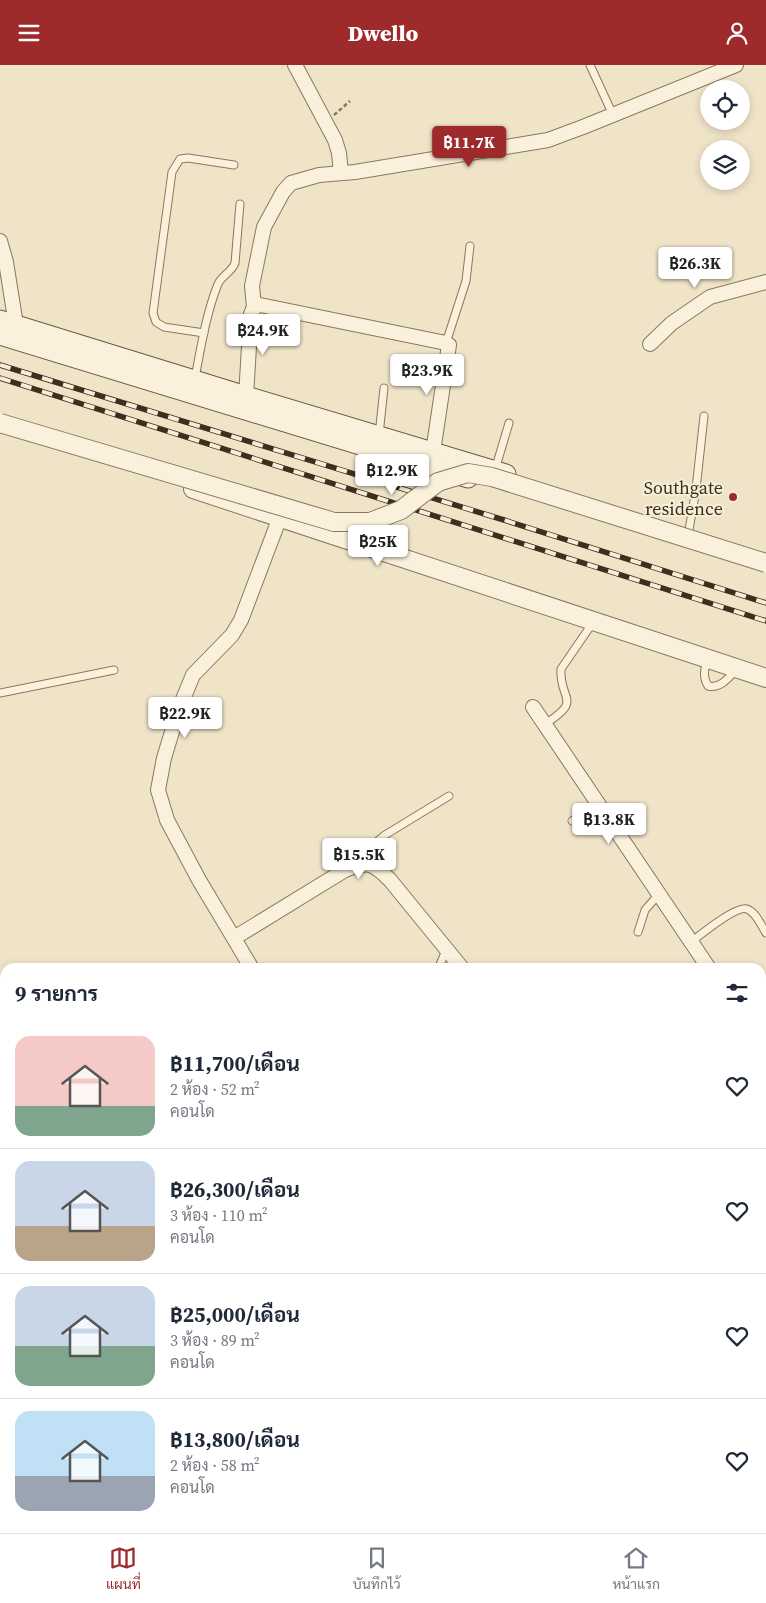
<!DOCTYPE html>
<html lang="th">
<head>
<meta charset="utf-8">
<style>
  body { margin:0; font-family:"Source Serif 4",Sarabun,serif; background:#f6f6f7; color:#1f2937; height:100vh; display:flex; flex-direction:column; font-size:19px; white-space:nowrap }
  * { box-sizing:border-box; margin:0 }
  p { font-size:16px; color:#747a83 }
  .icon { flex:none; width:28px; height:28px; fill:none; stroke:currentColor; stroke-width:2; stroke-linecap:round; stroke-linejoin:round }
  .map { position:relative; flex:1; overflow:hidden }
  .drawer { position:absolute; left:0px; top:898px; width:766px; height:571px; display:flex; flex-direction:column; background:#fff; border-radius:15px 15px 0 0; box-shadow:0 2px 8px #0003 }
  .drawer>* { flex:none }
  .controls { position:absolute; left:700px; top:15px; display:grid; gap:10px }
  .controls a { display:grid; place-items:center; width:50px; height:50px; border-radius:50%; background:#fff; box-shadow:0 2px 8px #0003; font-size:25px }
  .price { position:absolute; translate:-50% -42px; padding:0 11px; border-radius:5px; background:#fff; color:#222; font-size:16px; line-height:32px; filter:drop-shadow(0 1px 2px #0008) }
  .price::after { content:''; position:absolute; left:50%; top:30px; width:15px; height:11px; margin-left:-8px; background:inherit; clip-path:polygon(0 0,100% 0,50% 100%) }
  .price.selected { background:#9e2a2b; color:#fff }
  ul { padding:0; list-style:none }
  li { display:flex; align-items:center; gap:15px; height:125px; padding:0 15px }
  li+li { border-top:1px solid #e0e1e3 }
  li span { display:grid; place-items:center; flex:none; width:140px; height:100px; border-radius:15px; color:#555 }
  li>.icon { margin-inline-start:auto }
  span .icon { width:60px; height:60px; fill:#fffc; stroke-width:1 }
  li b { font-size:21px }
  h2 { display:flex; justify-content:space-between; align-items:center; height:60px; padding:0 15px; font-size:21px }
  header { display:flex; justify-content:space-between; align-items:center; height:65px; padding:0 15px; background:#9e2a2b; color:#fff; font-size:22px; font-weight:800 }
  .tabs { display:flex; justify-content:space-around; align-items:center; height:70px; border-top:1px solid #e0e1e3; background:#fff; font-size:14px; color:#747a83 }
  .tabs a { display:grid; justify-items:center; gap:2px }
  .tabs .selected { color:#9e2a2b }
  .map>svg:first-child { display:block }
  .water { fill:#a9c4bc; stroke:#6f938a }
  .lines { fill:none; stroke-linecap:round; stroke-linejoin:round }
  .service-casing { stroke:#8d765c; stroke-width:9 }
  .minor-casing { stroke:#8d765c; stroke-width:16 }
  .tertiary-casing { stroke:#8d765c; stroke-width:20 }
  .secondary-casing { stroke:#6f573f; stroke-width:21 }
  .path { stroke:#8d765c; stroke-width:2.5; stroke-dasharray:4 2.5; stroke-linecap:butt }
  .service { stroke:#faf1dc; stroke-width:7 }
  .minor { stroke:#faf1dc; stroke-width:14 }
  .tertiary { stroke:#faf1dc; stroke-width:18 }
  .secondary { stroke:#faf1dc; stroke-width:19 }
  .rail-casing { stroke:#3d2e20; stroke-width:5.5 }
  .rail { stroke:#f7eed8; stroke-width:4; stroke-dasharray:11; stroke-linecap:butt }
  .tertiary-bridge-casing { stroke:#8d765c; stroke-width:20; stroke-linecap:butt }
  .tertiary-bridge { stroke:#faf1dc; stroke-width:18 }
  .poi-dot { fill:#9e2a2b; stroke:#f7eed8; stroke-width:2 }
  .labels { text-anchor:middle; dominant-baseline:central; stroke-width:4; stroke-linejoin:round; paint-order:stroke }
  .poi-label { font-size:18px; fill:#3d2e20; stroke:#f7eed8; text-anchor:end }
</style>
</head>
<body>
<header><svg class="icon" aria-label="menu" viewBox="0 0 24 24"><path d="M4 6h16M4 12h16M4 18h16"/></svg>Dwello<svg class="icon" aria-label="person" viewBox="0 0 24 24"><circle cx="12" cy="8" r="4"/><path d="M4 21q1-7 8-7t8 7"/></svg></header>
<div class="map">
<svg width="766" height="1468" viewBox="0 0 766 1468">
  <rect width="100%" height="100%" fill="#f0e4c8"/>
  <g class="water">
    <path d="M 0,1263 L 5,1267 L 5,1324 L 0,1319 Z"/>
    <path d="M 166,1464 L 300,1464 L 293,1468 L 280,1464 L 274,1468 L 172,1468 Z"/>
    <path d="M 603,1464 L 655,1464 L 656,1468 L 604,1468 Z"/>
  </g>
  <g class="lines">
    <g class="service-casing">
      <g id="service">
        <path d="M 590,0 L 613,50"/>
        <path d="M 204,268 L 164,262 L 156,257 L 153,248 L 172,107 L 180,94 L 188,93 L 234,100"/>
        <path d="M 446,278 L 466,216 L 470,181"/>
        <path d="M 195,313 C 201,282 206,249 218,219 C 222,210 232,207 235,198 L 240,139"/>
        <path d="M 379,370 L 384,323"/>
        <path d="M 495,405 L 509,358"/>
        <path d="M 689,465 L 696,424 L 704,351"/>
        <path d="M 707,594 C 705,604 702,611 708,621 C 721,624 729,612 737,604"/>
        <path d="M 0,628 L 114,605"/>
        <path d="M 545,659 C 584,634 559,636 561,604 L 594,556"/>
        <path d="M 572,756 L 598,739"/>
        <path d="M 362,798 L 373,780 L 385,770 L 449,731"/>
        <path d="M 638,867 L 645,845 L 659,829"/>
        <path d="M 691,877 C 700,870 737,840 747,844 C 756,847 761,860 766,868"/>
        <path d="M 439,902 L 446,885"/>
        <path d="M 761,939 L 766,936"/>
        <path d="M 58,1464 L 66,1468"/>
        <path d="M 32,1468 L 34,1464"/>
        <path d="M 425,1468 L 425,1464"/>
      </g>
    </g>
    <g class="minor-casing">
      <g id="minor">
        <path d="M 295,0 L 335,75 L 339,88 L 341,108"/>
        <path d="M 0,176 L 6,197 L 16,260"/>
        <path d="M 254,242 L 260,240 L 446,278 L 449,280 L 433,387"/>
        <path d="M 650,279 L 672,258 L 710,232 L 766,217"/>
        <path d="M 246,331 L 251,249 L 254,242 L 252,221 L 264,162 L 283,127 L 291,118 L 319,110 L 355,107 L 548,75 L 583,62 L 736,0"/>
        <path d="M 533,642 L 708,902"/>
        <path d="M 234,873 L 345,805 C 368,796 372,797 390,815 L 461,902"/>
        <path d="M 251,902 L 199,815 L 167,755 L 158,725 L 164,693 L 179,644 L 193,610 L 232,570 L 241,555 L 280,452"/>
        <path d="M 761,983 L 766,991"/>
        <path d="M 0,1213 L 5,1216"/>
        <path d="M 0,1382 L 5,1386"/>
        <path d="M 121,1464 L 126,1468"/>
        <path d="M 94,1468 L 96,1464"/>
      </g>
    </g>
    <g class="tertiary-casing">
      <path id="tertiary" d="M 193,424 L 766,613"/>
    </g>
    <g class="secondary-casing">
      <g id="secondary">
        <path d="M 0,255 L 246,331 L 506,409"/>
        <path d="M 0,270 L 468,413"/>
      </g>
    </g>
    <g class="path">
      <path d="M 334,50 L 350,36"/>
      <path d="M 0,1262 L 5,1257"/>
    </g>
    <use href="#service" class="service"/>
    <use href="#minor" class="minor"/>
    <use href="#tertiary" class="tertiary"/>
    <use href="#secondary" class="secondary"/>
    <g class="rail-casing">
      <g id="rail">
        <path d="M 0,300 L 504,455 L 766,538"/>
        <path d="M 0,313 L 766,556"/>
      </g>
    </g>
    <use href="#rail" class="rail"/>
    <g class="tertiary-bridge-casing">
      <path id="tertiary-bridge" d="M 0,358 L 334,457 L 370,457 L 401,445 L 438,417 L 468,408 L 492,412 L 766,498"/>
    </g>
    <use href="#tertiary-bridge" class="tertiary-bridge"/>
  </g>
  <circle class="poi-dot" cx="733" cy="432" r="5"/>
  <g class="labels">
    <g class="poi-label">
      <text x="723" y="422">Southgate<tspan x="723" dy="21">residence</tspan></text>
    </g>
  </g>
</svg>
<div class="controls">
<a><svg class="icon" aria-label="locate" viewBox="0 0 24 24"><circle cx="12" cy="12" r="6"/><path d="M12 2v4M12 18v4M2 12h4M18 12h4"/></svg></a>
<a><svg class="icon" aria-label="layers" viewBox="0 0 24 24"><path d="M12 4l9 5-9 5-9-5zM3 14l9 5 9-5"/></svg></a>
</div>
<b class="price selected" style="left:469px;top:103px">฿11.7K</b>
<b class="price" style="left:695px;top:224px">฿26.3K</b>
<b class="price" style="left:263px;top:291px">฿24.9K</b>
<b class="price" style="left:427px;top:331px">฿23.9K</b>
<b class="price" style="left:392px;top:431px">฿12.9K</b>
<b class="price" style="left:378px;top:502px">฿25K</b>
<b class="price" style="left:185px;top:674px">฿22.9K</b>
<b class="price" style="left:609px;top:780px">฿13.8K</b>
<b class="price" style="left:359px;top:815px">฿15.5K</b>
<section class="drawer">
<h2>9 รายการ<svg class="icon" aria-label="filters" viewBox="0 0 24 24"><path d="M4 7h16M4 17h16"/><circle cx="9" cy="7" r="2"/><circle cx="15" cy="17" r="2"/></svg></h2>
<ul>
<li><span style="background:linear-gradient(#f6c9c9 70%,#7fa58c 0)"><svg class="icon" aria-label="home" viewBox="0 0 24 24"><path d="M3 11l9-7 9 7M6 9v11h12V9"/></svg></span><div><b>฿11,700/เดือน</b><p>2 ห้อง · 52 m²</p><p>คอนโด</p></div><svg class="icon" aria-label="heart" viewBox="0 0 24 24"><path d="M12 20l-8-8c-3-5 5-10 8-4 3-6 11-1 8 4z"/></svg></li>
<li><span style="background:linear-gradient(#c9d6e8 65%,#b9a48a 0)"><svg class="icon" aria-label="home" viewBox="0 0 24 24"><path d="M3 11l9-7 9 7M6 9v11h12V9"/></svg></span><div><b>฿26,300/เดือน</b><p>3 ห้อง · 110 m²</p><p>คอนโด</p></div><svg class="icon" aria-label="heart" viewBox="0 0 24 24"><path d="M12 20l-8-8c-3-5 5-10 8-4 3-6 11-1 8 4z"/></svg></li>
<li><span style="background:linear-gradient(#c9d6e8 60%,#7fa58c 0)"><svg class="icon" aria-label="home" viewBox="0 0 24 24"><path d="M3 11l9-7 9 7M6 9v11h12V9"/></svg></span><div><b>฿25,000/เดือน</b><p>3 ห้อง · 89 m²</p><p>คอนโด</p></div><svg class="icon" aria-label="heart" viewBox="0 0 24 24"><path d="M12 20l-8-8c-3-5 5-10 8-4 3-6 11-1 8 4z"/></svg></li>
<li><span style="background:linear-gradient(#bfe0f5 65%,#9aa5b1 0)"><svg class="icon" aria-label="home" viewBox="0 0 24 24"><path d="M3 11l9-7 9 7M6 9v11h12V9"/></svg></span><div><b>฿13,800/เดือน</b><p>2 ห้อง · 58 m²</p><p>คอนโด</p></div><svg class="icon" aria-label="heart" viewBox="0 0 24 24"><path d="M12 20l-8-8c-3-5 5-10 8-4 3-6 11-1 8 4z"/></svg></li>
</ul>
</section>
</div>
<nav class="tabs">
<a class="selected"><svg class="icon" aria-label="map" viewBox="0 0 24 24"><path d="M3 6l6-2 6 2 6-2v14l-6 2-6-2-6 2zM9 4v14M15 6v14"/></svg>แผนที่</a>
<a><svg class="icon" aria-label="saved" viewBox="0 0 24 24"><path d="M7 4h10v16l-5-4-5 4z"/></svg>บันทึกไว้</a>
<a><svg class="icon" aria-label="home" viewBox="0 0 24 24"><path d="M3 11l9-7 9 7M6 9v11h12V9"/></svg>หน้าแรก</a>
</nav>
</body>
</html>
